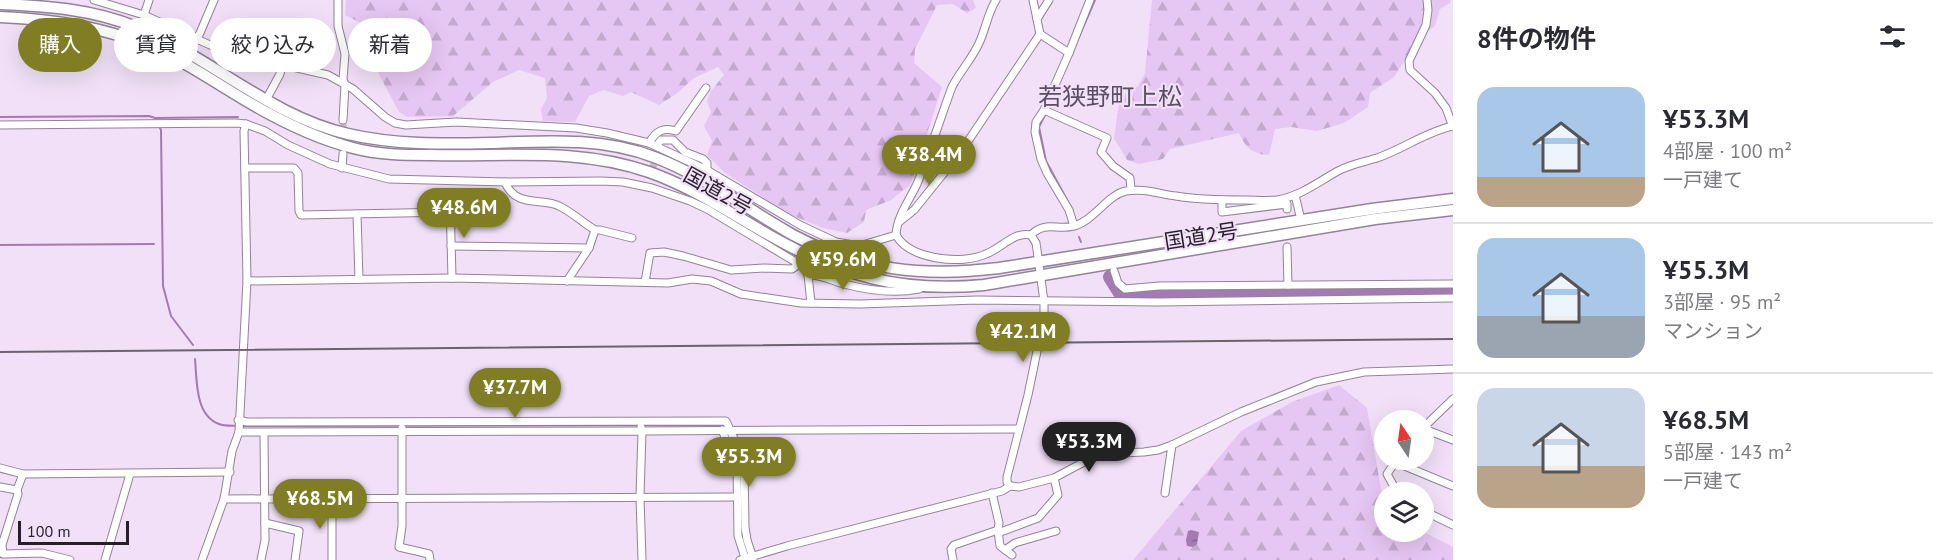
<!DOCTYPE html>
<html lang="ja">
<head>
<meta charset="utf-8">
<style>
  body { margin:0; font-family:"PT Sans","Noto Sans JP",sans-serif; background:#f2f2f3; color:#2b2b33; height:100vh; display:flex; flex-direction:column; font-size:22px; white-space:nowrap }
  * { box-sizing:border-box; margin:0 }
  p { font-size:20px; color:#7c7c81 }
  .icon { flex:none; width:33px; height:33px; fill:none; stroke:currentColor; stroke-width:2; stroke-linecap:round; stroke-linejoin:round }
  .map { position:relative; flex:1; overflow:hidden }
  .panel { display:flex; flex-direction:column; background:#fff; width:480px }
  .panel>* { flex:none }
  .banner { position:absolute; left:18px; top:18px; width:570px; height:54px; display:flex; gap:12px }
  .needle { width:39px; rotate:347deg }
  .tools { position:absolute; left:1374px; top:410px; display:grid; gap:12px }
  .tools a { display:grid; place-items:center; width:60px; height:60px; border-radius:50%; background:#fff; box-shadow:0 6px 24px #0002; font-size:30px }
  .scale { position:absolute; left:18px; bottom:15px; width:111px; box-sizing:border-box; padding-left:6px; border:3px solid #261f28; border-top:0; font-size:16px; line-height:21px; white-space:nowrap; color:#261f28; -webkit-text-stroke:4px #f1e0f7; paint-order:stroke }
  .price { position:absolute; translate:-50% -51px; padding:0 14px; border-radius:21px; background:#817d25; color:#fff; font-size:20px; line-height:39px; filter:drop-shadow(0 2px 3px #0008) }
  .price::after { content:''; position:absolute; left:50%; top:36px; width:18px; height:14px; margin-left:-9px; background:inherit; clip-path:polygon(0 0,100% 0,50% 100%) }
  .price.active { background:#222; color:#fff }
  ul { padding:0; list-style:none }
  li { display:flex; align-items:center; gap:18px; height:150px; padding:0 24px }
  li+li { border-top:2px solid #e1e1e2 }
  li span { display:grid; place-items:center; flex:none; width:168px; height:120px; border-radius:18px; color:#555 }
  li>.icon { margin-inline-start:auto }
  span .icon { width:72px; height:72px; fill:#fffc; stroke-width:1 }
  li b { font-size:26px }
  h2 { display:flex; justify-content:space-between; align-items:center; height:72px; padding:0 24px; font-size:26px }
  .tag { padding:0 21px; border-radius:27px; background:#fff; box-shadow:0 6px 24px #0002; font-size:21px; line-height:54px }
  .tag.active { background:#817d25; color:#fff }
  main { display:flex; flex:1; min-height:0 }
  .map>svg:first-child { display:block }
  .forest { fill:url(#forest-firs) }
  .water { fill:url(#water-ripples) }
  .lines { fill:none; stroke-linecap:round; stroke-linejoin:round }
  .stream { stroke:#a47ab3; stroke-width:2 }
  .river { stroke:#a47ab3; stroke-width:14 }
  .minor-tunnel { stroke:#c8b9ce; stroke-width:7; stroke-dasharray:7 3.5; stroke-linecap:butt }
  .minor-casing { stroke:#928398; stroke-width:9 }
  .highway-casing { stroke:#928398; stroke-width:13 }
  .minor { stroke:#fff; stroke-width:7 }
  .highway { stroke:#fff; stroke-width:10 }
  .rail { stroke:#6c616f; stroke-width:2 }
  .labels { text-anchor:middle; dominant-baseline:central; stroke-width:4.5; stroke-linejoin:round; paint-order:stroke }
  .street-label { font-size:21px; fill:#261f28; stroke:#f1e0f7 }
  .quarter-label { font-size:24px; fill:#5c4e62; stroke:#f1e0f7 }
</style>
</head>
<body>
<main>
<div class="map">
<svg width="1453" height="560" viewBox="0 0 1453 560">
  <defs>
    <pattern id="forest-firs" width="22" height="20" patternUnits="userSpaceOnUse" patternTransform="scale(1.5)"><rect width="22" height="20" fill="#e6c6f2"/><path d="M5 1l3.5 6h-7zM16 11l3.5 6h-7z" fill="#c5aad0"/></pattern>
    <pattern id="water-ripples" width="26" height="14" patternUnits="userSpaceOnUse" patternTransform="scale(1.5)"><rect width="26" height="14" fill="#a47ab3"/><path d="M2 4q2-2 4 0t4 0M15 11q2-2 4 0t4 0" fill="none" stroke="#856392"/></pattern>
  </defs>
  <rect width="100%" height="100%" fill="#f1e0f7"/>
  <g class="forest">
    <path d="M 346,0 L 973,0 L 976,8 L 967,13 L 953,4 L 937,5 L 915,49 L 914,63 L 942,87 L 911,184 L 891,200 L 866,210 L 864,222 L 847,233 L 823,228 L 789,214 L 725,173 L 707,155 L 712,141 L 704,126 L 711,112 L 707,101 L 711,91 L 724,75 L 718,67 L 694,78 L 676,94 L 659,105 L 631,92 L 623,96 L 604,90 L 589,96 L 575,122 L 543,121 L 541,109 L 547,98 L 545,78 L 519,70 L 493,82 L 453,116 L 407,117 L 399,112 L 366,50 L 371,38 L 359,22 L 345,15 Z"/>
    <path d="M 1152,0 L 1451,0 L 1450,3 L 1440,9 L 1435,26 L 1420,37 L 1394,77 L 1370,93 L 1368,107 L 1344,123 L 1317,131 L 1291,127 L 1275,129 L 1269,155 C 1252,154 1246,148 1239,133 L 1170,149 L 1163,159 L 1139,164 L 1127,160 L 1114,138 L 1120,97 L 1138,86 L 1145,73 Z"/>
    <path d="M 1339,385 L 1367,408 L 1384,506 L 1384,531 L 1422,531 L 1453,547 L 1453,560 L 1133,560 L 1241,431 L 1292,402 Z"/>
  </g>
  <path class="water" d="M 1191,530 L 1199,532 L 1197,544 L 1193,547 L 1187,546 L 1186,540 L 1188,531 Z"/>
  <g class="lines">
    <g class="stream">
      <path d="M 1078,39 L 1095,0"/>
      <path d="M 1046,113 L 1039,127 L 1046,161 L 1073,211"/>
      <path d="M 0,117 L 149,116 L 155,118 L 238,117"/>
      <path d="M 159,126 L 161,130 L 163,286 L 171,316 L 193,345"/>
      <path d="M 1079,237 L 1081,242"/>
      <path d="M 0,245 L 154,244"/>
      <path d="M 195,359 C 197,381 195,415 219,424 C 226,427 236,425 244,426 L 723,425 L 724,427"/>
      <path d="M 727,434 L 741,464"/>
      <path d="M 741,521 L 743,536"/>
    </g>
    <path class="river" d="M 1110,277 L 1120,293 L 1134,294 L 1453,290"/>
    <g class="minor-tunnel">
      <path d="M 343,120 L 343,148"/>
      <path d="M 651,179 L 657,145"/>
    </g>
    <g class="minor-casing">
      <g id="minor">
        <path d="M 94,0 L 144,15 L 210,45 L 235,54 L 328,75 L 353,89 L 385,117 L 395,123 L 406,125 L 456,122 L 576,128 L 607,133 L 649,143 L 707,170 L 800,225 L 836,242 L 859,246 L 896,235 C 910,260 962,265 986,254 C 1002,248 1014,231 1031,235 L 1036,243 L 1044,301 L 1044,317 L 1028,395 L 1007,477 L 1007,482 L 1010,486"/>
        <path d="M 338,0 L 338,26 L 345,54 L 343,79 L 345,85 L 343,120"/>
        <path d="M 1033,0 L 1040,34 L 1069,53"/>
        <path d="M 1427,0 L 1428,10 L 1426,25 L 1409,61 L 1410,70 L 1435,93 L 1446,108 L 1453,127"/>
        <path d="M 144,15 L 149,0"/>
        <path d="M 1037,19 L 1049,0"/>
        <path d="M 196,39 L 200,33 L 214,0"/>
        <path d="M 266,100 L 280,74 L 282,66"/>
        <path d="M 1044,110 L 1107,138 L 1101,152 L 1113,166 L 1130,178 L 1131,190"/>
        <path d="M 0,125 L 236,123 L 246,124 L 265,131 L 288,145 L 330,164 L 389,179 L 505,182 L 601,181 L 623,182 L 652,188 L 690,201 L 707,209 L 804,267 L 808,275 C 821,274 832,281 844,284 C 867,290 895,294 919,289"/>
        <path d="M 649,143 C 656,131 663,127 676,131 L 706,88"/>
        <path d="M 657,145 L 661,140 L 673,140 L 685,152 L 703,159 L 707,163 L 707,170"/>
        <path d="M 245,168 L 294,168 L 298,173 L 299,211 L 301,215 L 451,212"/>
        <path d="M 342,168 L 343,154"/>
        <path d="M 505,182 C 516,209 543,197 559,206 C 572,212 583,223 595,230 L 600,230 L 632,238"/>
        <path d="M 1295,195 L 1301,220"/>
        <path d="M 1222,200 L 1222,212 L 1287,204 L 1287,209"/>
        <path d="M 357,214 L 359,279"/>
        <path d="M 899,222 L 914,210 L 960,153 L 1040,34"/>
        <path d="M 1074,226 L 1069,210 L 1047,173 L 1041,159 L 1035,132 L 1036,122 L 1044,110 L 1069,53 L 1090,0"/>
        <path d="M 896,235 C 897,216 909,201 917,184 C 930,152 940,119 952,87 C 960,71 973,58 980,41 C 986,27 988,13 996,0"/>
        <path d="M 1031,235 C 1046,220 1057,231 1074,226 C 1095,220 1107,195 1126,191 C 1144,188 1159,194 1176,196 C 1199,200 1222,200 1245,200 C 1255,200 1266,201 1277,200 C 1301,196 1318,182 1338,171 C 1351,164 1364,162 1377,158 C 1403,149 1426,132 1453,126"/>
        <path d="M 451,246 L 589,248"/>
        <path d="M 1287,247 L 1288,285"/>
        <path d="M 1114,271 L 1118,283 L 1125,289 L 1159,286 L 1453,284"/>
        <path d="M 808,275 L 811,303"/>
        <path d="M 452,278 L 450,200 L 454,194"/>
        <path d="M 247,281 L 452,278 L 668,283 L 692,279 L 711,281 L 741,294 L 801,303 L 860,304 L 977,300 L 1159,302 L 1453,298"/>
        <path d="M 567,281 L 589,248 L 595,230"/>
        <path d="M 645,282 L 650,253 L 664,252 L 683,256 L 731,270 L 764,268 L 792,269 L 799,264"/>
        <path d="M 238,420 L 247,422 L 726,421 L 744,461 L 745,527 L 747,540 L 753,558"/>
        <path d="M 641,427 L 642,431 L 1019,429"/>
        <path d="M 1424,427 L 1453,399"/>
        <path d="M 402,428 L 402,526 L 399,547 L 429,554 L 430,560"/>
        <path d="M 1424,429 L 1453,440"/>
        <path d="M 722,430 L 737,466 L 738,536 L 745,558"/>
        <path d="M 239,432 L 642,431 L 640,497 L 642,560"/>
        <path d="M 1396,461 L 1387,474 L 1397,492"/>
        <path d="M 1395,462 L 1453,486"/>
        <path d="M 0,468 L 23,474 L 230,472"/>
        <path d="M 0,487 L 17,490 L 23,474"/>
        <path d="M 17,490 L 18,494 L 2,545 L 3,554 L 42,553 L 70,560"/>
        <path d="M 1165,493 L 1172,445"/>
        <path d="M 224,499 L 736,497"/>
        <path d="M 332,499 L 332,560"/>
        <path d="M 1424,511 L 1453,525"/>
        <path d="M 265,523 L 299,531 L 295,560"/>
        <path d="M 998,531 L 1000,546 L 1012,555"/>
        <path d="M 998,533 L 1038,518 L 1058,495 L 1054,478"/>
        <path d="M 1005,550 L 1015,543 L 1056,531"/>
        <path d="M 105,560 L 130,474"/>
        <path d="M 202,560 L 224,499 L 232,451 L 239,432 L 247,281 L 244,131 L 246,124"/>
        <path d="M 261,560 L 265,540 L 264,433"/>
        <path d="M 740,560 L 787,546 L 1002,491 L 1010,486 L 1019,487 L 1054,478 L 1099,454 L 1144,452 L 1158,450 L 1172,445 L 1241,412 L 1316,382 L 1364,372 L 1453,369"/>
        <path d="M 953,560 L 951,549 L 954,545 L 998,530 L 999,523 L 992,493"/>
      </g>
    </g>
    <g class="highway-casing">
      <g id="highway">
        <path d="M 0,4 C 46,6 92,9 136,27 C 210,56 269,116 348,134 C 395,145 443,144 491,143 C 546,141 601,137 654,157 C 704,176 747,209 793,235 C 860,271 925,277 999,268 L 1372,209 L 1453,199"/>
        <path d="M 0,17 C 51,19 101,26 148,46 C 179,58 207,77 235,94 C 272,117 311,137 353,148 C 379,155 405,155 431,155 C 506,157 577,147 649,172 C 692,187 730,213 769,235 C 841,276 901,293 984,285 L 1375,219 L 1453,210"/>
      </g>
    </g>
    <use href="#minor" class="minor"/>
    <use href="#highway" class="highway"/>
    <path class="rail" d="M 0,352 L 1453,339"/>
  </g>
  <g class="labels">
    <g class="street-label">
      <text transform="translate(718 191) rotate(29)">国道2号</text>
      <text transform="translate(1201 236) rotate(-9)">国道2号</text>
    </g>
    <g class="quarter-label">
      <text x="1110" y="96">若狭野町上松</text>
    </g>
  </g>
</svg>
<div class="tools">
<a><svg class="needle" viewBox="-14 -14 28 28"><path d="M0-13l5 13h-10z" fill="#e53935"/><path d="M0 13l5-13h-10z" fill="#7c7c81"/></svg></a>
<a><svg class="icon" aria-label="layers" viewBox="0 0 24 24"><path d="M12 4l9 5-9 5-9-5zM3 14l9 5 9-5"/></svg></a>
</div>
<div class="scale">100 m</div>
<b class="price" style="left:929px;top:186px">¥38.4M</b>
<b class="price" style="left:464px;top:239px">¥48.6M</b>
<b class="price" style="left:843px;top:291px">¥59.6M</b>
<b class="price" style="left:1023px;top:363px">¥42.1M</b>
<b class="price" style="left:515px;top:419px">¥37.7M</b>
<b class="price active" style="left:1089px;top:473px">¥53.3M</b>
<b class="price" style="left:749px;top:488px">¥55.3M</b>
<b class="price" style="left:320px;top:530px">¥68.5M</b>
<div class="banner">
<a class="tag active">購入</a>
<a class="tag">賃貸</a>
<a class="tag">絞り込み</a>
<a class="tag">新着</a>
</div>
</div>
<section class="panel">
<h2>8件の物件<svg class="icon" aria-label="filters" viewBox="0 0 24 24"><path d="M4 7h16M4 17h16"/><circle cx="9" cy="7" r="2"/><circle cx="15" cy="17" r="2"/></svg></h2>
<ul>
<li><span style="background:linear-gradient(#a9c7e8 75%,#b9a48a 0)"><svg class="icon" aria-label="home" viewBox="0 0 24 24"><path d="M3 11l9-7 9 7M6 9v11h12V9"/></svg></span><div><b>¥53.3M</b><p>4部屋 · 100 m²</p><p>一戸建て</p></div></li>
<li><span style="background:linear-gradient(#a9c7e8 65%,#9aa5b1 0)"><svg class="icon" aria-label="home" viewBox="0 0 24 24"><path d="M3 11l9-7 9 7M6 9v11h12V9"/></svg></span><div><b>¥55.3M</b><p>3部屋 · 95 m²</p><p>マンション</p></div></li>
<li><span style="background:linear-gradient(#c9d6e8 65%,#b9a48a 0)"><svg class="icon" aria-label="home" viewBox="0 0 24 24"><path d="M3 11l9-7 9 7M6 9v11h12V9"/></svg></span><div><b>¥68.5M</b><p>5部屋 · 143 m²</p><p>一戸建て</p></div></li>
</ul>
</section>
</main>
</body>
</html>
